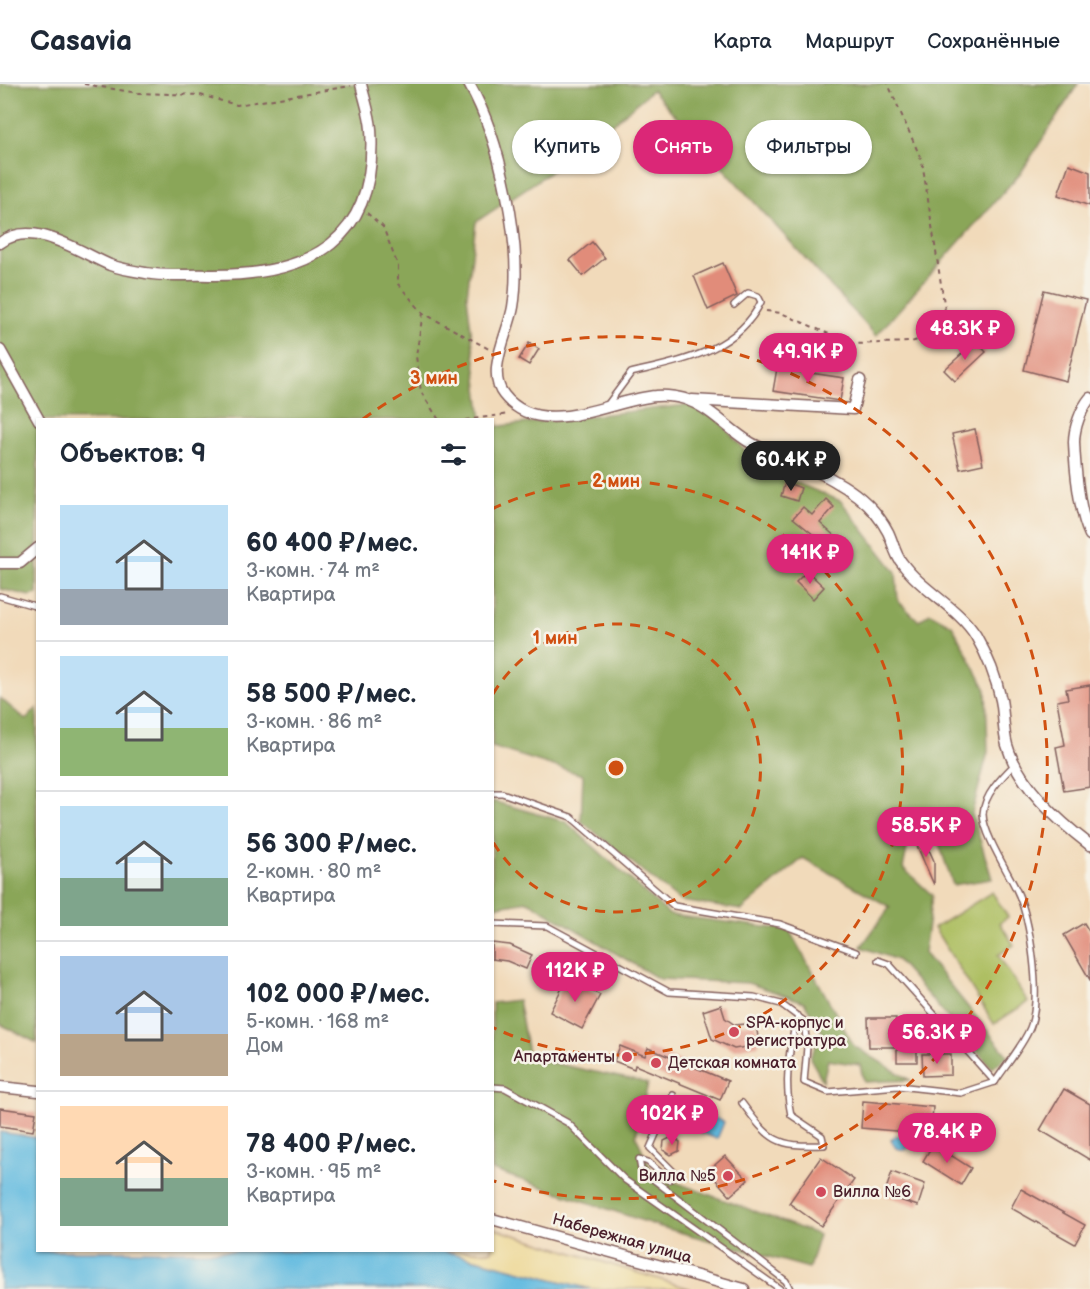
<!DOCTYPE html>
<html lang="ru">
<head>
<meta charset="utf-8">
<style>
  body { margin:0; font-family:"Balsamiq Sans",sans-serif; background:#f2f2f3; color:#1f2937; height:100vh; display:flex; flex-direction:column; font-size:22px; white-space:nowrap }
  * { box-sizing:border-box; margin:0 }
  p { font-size:20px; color:#747a83 }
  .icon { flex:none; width:33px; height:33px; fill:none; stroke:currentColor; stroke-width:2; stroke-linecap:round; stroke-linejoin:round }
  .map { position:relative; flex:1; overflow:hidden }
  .drawer { position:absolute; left:36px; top:334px; width:458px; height:834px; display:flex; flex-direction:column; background:#fff; border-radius:0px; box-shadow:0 2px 4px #0004 }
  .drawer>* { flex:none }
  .guide { position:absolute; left:512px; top:36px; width:488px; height:54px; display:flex; gap:12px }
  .price { position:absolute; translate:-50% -51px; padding:0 14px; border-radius:21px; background:#db2777; color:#fff; font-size:20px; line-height:39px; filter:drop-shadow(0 2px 3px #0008) }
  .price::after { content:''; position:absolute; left:50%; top:36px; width:18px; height:14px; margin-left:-9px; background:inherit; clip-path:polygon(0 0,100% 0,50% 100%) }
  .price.on { background:#222; color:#fff }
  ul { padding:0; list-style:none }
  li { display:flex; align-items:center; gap:18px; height:150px; padding:0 24px }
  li+li { border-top:2px solid #e0e1e3 }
  li span { display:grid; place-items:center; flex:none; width:168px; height:120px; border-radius:0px; color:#555 }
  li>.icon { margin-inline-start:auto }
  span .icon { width:72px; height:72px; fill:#fffc; stroke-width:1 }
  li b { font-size:26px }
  h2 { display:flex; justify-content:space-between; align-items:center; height:72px; padding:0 24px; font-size:26px }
  .chip { padding:0 21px; border-radius:27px; background:#fff; box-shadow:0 2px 4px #0004; font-size:21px; line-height:54px }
  .chip.on { background:#db2777; color:#fff }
  header { display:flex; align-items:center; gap:36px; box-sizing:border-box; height:84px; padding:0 30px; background:#fff; border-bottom:2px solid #e0e1e3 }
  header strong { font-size:28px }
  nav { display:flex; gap:33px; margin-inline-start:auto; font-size:21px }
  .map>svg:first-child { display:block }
  .green { fill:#aebf63; stroke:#7c6f47; stroke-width:1.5 }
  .forest { fill:#8aa659; stroke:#6a6242; stroke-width:1.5 }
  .sand { fill:#eeda9e; stroke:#9c7c64; stroke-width:1.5 }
  .water { fill:#63bbe0; stroke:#566d86; stroke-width:1.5 }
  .building { fill:#e18c7a }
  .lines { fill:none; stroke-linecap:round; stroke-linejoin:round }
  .service-casing { stroke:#84605d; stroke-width:8 }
  .minor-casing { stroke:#84605d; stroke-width:13 }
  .path { stroke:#84605d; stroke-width:2; stroke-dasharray:4.5 4.5; stroke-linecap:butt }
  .service { stroke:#fff; stroke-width:5 }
  .minor { stroke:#fff; stroke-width:10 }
  .ring { fill:none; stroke:#d05011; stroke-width:3; stroke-dasharray:10 8 }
  .poi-dot { fill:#d1495b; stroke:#f7f3e8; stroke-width:2 }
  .labels { text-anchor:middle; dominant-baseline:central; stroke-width:5; stroke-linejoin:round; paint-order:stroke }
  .poi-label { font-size:16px; fill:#4a1f2b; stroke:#f7f3e8; text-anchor:start }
  .street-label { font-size:16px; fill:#4a1f2b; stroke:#f7f3e8 }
  .centre { fill:#d05011; stroke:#f7f3e8; stroke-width:3 }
  .ring-label { font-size:18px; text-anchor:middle; font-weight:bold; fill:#d05011; stroke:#f7f3e8; stroke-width:5; stroke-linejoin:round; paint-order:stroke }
</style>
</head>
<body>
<header>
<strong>Casavia</strong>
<nav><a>Карта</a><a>Маршрут</a><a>Сохранённые</a></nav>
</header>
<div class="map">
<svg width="1090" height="1205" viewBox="0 0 1090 1205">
  <rect width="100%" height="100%" fill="#f7f3e8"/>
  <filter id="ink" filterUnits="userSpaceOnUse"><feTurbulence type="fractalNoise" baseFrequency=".0167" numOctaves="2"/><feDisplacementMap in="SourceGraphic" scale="12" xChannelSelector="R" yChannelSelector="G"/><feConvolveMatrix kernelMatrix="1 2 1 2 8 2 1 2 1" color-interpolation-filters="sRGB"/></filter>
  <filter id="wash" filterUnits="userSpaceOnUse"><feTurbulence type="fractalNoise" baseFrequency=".008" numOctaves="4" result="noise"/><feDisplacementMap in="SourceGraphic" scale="24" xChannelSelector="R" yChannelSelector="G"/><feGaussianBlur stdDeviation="1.35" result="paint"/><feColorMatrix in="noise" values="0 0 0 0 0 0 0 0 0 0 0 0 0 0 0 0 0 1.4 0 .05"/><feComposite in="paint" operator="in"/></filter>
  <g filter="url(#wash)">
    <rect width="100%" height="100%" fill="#f1daba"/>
    <path class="green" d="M 992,808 L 1008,833 L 1000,839 L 1014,861 L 998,871 L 1028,918 L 994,940 L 934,844 Z"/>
    <g class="forest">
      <path d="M 0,0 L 1078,0 L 1022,87 L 876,252 L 652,6 L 580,68 L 476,138 L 467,212 L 482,336 L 38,336 L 37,510 L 30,512 L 0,505 Z"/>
      <path d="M 705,319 L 758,383 L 841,417 L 896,488 L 898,517 L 919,537 L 930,529 L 952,541 L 986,606 L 988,668 L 972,729 L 992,795 L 953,801 L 937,754 L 910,750 L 903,784 L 932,811 L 924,869 L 1008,972 L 992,984 L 897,876 L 861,863 L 890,823 L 803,774 L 742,826 L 680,817 L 581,737 L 583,691 L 492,663 L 492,343 Z"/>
      <path d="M 0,614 L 26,636 L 37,624 L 37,959 L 0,940 Z"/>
      <path d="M 492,717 L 566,738 L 670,831 L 789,846 L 854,962 L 910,996 L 864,998 L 860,981 L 828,976 L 823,997 L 810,974 L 822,947 L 804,918 L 748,899 L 659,895 L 528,817 L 492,823 Z"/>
      <path d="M 518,916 L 529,974 L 648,999 L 636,1052 L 653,1090 L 819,1151 L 809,1184 L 661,1143 L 492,1086 L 492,919 Z"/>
    </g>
    <path class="sand" d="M 492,1144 L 691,1205 L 590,1205 L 444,1167 L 492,1167 Z"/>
    <g class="water">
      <path d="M 682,1021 L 724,1038 L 717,1055 L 675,1038 Z"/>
      <path d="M 0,1048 L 37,1054 L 38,1167 L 444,1167 L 590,1205 L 0,1205 Z"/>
      <path d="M 896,1052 L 912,1052 L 915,1059 L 905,1066 L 896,1064 L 891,1056 Z"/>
    </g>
    <g id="blocks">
      <g class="building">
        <path d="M 1069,80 L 1090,88 L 1090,122 L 1058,111 Z"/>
        <path d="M 592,158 L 605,174 L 583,192 L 570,176 Z"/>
        <path d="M 723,179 L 737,212 L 708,226 L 694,192 Z"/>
        <path d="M 1044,206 L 1086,216 L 1066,297 L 1024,286 Z"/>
        <path d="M 976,257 L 986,268 L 955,297 L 944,286 Z"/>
        <path d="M 529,259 L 539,265 L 529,281 L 519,275 Z"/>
        <path d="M 777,284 L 844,294 L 840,317 L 773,307 Z"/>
        <path d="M 975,345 L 983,380 L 960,385 L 952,350 Z"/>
        <path d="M 785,398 L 801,404 L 797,417 L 781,412 Z"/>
        <path d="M 826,415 L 834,423 L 820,439 L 838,455 L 830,464 L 793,434 L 803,423 L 812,431 Z"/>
        <path d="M 807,487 L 824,503 L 813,515 L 796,498 Z"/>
        <path d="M 1090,601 L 1090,703 L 1064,707 L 1056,663 L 1065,661 L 1057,617 L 1068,615 L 1066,605 Z"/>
        <path d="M 912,750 L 930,768 L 934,777 L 934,801 Z"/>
        <path d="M 1084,839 L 1090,849 L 1090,896 L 1064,851 Z"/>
        <path d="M 492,859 L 510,861 L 532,871 L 526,885 L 507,877 L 492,875 Z"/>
        <path d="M 567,894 L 600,911 L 582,945 L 550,928 Z"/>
        <path d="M 721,921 L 725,934 L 735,941 L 756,939 L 759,961 L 734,965 L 712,955 L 703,927 Z"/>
        <path d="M 868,934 L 896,934 L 896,951 L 917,951 L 917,978 L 897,978 L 897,963 L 869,963 Z"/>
        <path d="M 620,962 L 645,972 L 648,964 L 728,997 L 720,1016 L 635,981 L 634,985 L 614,977 Z"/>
        <path d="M 922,970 L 951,970 L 951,991 L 923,992 Z"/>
        <path d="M 1064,1005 L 1090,1020 L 1090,1076 L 1040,1046 Z"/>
        <path d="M 863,1017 L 933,1023 L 931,1050 L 861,1044 Z"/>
        <path d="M 0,1024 L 36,1029 L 33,1047 L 0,1042 Z"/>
        <path d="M 672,1053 L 680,1058 L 679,1067 L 671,1071 L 663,1066 L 664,1057 Z"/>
        <path d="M 933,1060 L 971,1084 L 961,1101 L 923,1077 Z"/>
        <path d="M 725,1072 L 748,1096 L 730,1112 L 708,1087 Z"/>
        <path d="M 821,1073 L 854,1096 L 821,1142 L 789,1119 Z"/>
        <path d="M 892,1088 L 925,1100 L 918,1122 L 884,1111 Z"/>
        <path d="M 1021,1105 L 1085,1141 L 1075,1160 L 1011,1124 Z"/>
      </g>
    </g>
  </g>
  <g filter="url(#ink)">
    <use href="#blocks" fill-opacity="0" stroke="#84605d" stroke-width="1.5"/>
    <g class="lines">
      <g class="service-casing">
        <g id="service">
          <path d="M 608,320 L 631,289 C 679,277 737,268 761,218 L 758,212 L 748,209 L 734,221"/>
          <path d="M 0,512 L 38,523"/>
          <path d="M 492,709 L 502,709 L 571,733 L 674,822 L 780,840 L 856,868"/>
          <path d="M 492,840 L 547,842 L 669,908 L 754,913 L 781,920 L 804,937 L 807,963 L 804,998 L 828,1008 L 898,1002 L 961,1009 L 995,998 C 1006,981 1022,963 1030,944 C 1042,914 1031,835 1016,805 C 1008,788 983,749 983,730 C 984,711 1001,694 1014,681"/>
          <path d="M 878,876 L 889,880 L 995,998"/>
          <path d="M 492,1003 L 505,1004 L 568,1039 L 625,1096 L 780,1205"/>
          <path d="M 673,1011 L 650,1064 L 676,1090 L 669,1096 L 648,1078 L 639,1075 L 641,1086 L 786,1197 L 790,1205"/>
          <path d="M 742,1019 C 770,1057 776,1063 824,1061 L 822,1052 L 791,1031 C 784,998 788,965 798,932"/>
        </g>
      </g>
      <g class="minor-casing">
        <g id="minor">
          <path d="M 469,0 C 500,53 523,162 513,223 C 509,248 485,288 504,311 C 541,358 612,315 656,312 C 666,311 682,313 690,317 C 713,326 730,347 751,359 C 778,374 809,381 835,397 C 857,409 876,425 888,448 C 893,458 895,471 902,479 C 922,507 958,523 976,552 C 987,571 996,593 1001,616 C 1004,631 1003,647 1007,661 C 1019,702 1057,736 1090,761"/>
          <path d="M 0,159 C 33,134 79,168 110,181 C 121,185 134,187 146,189 C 166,193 189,190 210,191 C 311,192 378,156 371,45 C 370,30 364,14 361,0"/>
          <path d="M 0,266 L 39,336"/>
          <path d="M 1090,314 C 1081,325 1074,344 1074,358 C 1075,384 1079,428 1090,451"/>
          <path d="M 692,316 L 853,325 L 860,296"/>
          <path d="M 0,479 L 20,479 L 38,464"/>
          <path d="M 0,1003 L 38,1007"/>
          <path d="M 492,1135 L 744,1205"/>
        </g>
      </g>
      <g class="path">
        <path d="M 84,0 L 138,9 L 200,11 L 237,21 L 351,2"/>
        <path d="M 367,129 L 383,143 L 398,182 L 398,200 L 423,229 L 489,265"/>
        <path d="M 766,227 L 781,229 L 852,260 L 911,258 L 933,251 L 947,239 L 922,77 L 888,0"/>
        <path d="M 423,229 L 416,272 L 421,308 L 439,336"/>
        <path d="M 465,336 L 509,330"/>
        <path d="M 38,1041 L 38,1045"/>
      </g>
      <use href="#service" class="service"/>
      <use href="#minor" class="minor"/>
    </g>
  </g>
  <g class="ring">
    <path d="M493 610A144 144 0 1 1 493 758"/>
    <path d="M492 425A287 287 0 1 1 492 943"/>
    <path d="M363 335A431 431 0 1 1 494 1097"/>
  </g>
  <g class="poi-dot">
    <circle cx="734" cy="948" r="6"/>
    <circle cx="627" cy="973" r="6"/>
    <circle cx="656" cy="979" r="6"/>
    <circle cx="728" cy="1092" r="6"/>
    <circle cx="821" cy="1108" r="6"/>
  </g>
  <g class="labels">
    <g class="poi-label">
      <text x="746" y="939">SPA-корпус и<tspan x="746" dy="18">регистратура</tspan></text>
      <text x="615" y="973" text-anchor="end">Апартаменты</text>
      <text x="668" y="979">Детская комната</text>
      <text x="716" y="1092" text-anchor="end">Вилла №5</text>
      <text x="833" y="1108">Вилла №6</text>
    </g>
    <g class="street-label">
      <text transform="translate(622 1155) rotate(16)">Набережная улица</text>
    </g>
  </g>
  <circle cx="616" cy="684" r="9" class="centre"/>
  <g class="ring-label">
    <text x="434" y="300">3 мин</text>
    <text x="616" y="403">2 мин</text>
    <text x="555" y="560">1 мин</text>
  </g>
</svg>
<b class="price" style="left:965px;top:277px">48.3K ₽</b>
<b class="price" style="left:808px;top:300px">49.9K ₽</b>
<b class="price on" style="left:791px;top:408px">60.4K ₽</b>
<b class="price" style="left:810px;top:501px">141K ₽</b>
<b class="price" style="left:926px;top:774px">58.5K ₽</b>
<b class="price" style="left:575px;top:919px">112K ₽</b>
<b class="price" style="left:937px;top:981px">56.3K ₽</b>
<b class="price" style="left:672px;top:1062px">102K ₽</b>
<b class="price" style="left:947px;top:1080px">78.4K ₽</b>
<div class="guide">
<a class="chip">Купить</a>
<a class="chip on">Снять</a>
<a class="chip">Фильтры</a>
</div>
<section class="drawer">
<h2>Объектов: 9<svg class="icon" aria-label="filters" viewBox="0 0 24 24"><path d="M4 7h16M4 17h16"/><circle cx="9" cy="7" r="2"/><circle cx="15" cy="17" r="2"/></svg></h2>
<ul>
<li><span style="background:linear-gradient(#bfe0f5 70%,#9aa5b1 0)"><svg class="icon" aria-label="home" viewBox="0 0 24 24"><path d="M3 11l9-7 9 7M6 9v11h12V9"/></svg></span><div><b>60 400 ₽/мес.</b><p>3-комн. · 74 m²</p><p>Квартира</p></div></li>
<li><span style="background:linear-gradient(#bfe0f5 60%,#8fb573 0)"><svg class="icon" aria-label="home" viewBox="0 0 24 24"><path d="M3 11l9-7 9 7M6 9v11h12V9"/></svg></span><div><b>58 500 ₽/мес.</b><p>3-комн. · 86 m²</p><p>Квартира</p></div></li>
<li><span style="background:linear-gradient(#bfe0f5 60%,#7fa58c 0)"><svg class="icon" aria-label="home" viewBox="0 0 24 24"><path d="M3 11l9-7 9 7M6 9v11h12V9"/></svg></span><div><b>56 300 ₽/мес.</b><p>2-комн. · 80 m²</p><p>Квартира</p></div></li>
<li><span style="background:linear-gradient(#a9c7e8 65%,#b9a48a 0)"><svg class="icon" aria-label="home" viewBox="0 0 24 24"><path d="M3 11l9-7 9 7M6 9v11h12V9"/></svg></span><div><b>102 000 ₽/мес.</b><p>5-комн. · 168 m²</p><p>Дом</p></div></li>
<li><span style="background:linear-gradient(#ffd9b3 60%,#7fa58c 0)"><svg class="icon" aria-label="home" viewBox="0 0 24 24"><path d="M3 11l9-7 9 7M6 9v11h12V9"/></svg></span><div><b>78 400 ₽/мес.</b><p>3-комн. · 95 m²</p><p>Квартира</p></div></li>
</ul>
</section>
</div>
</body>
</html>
